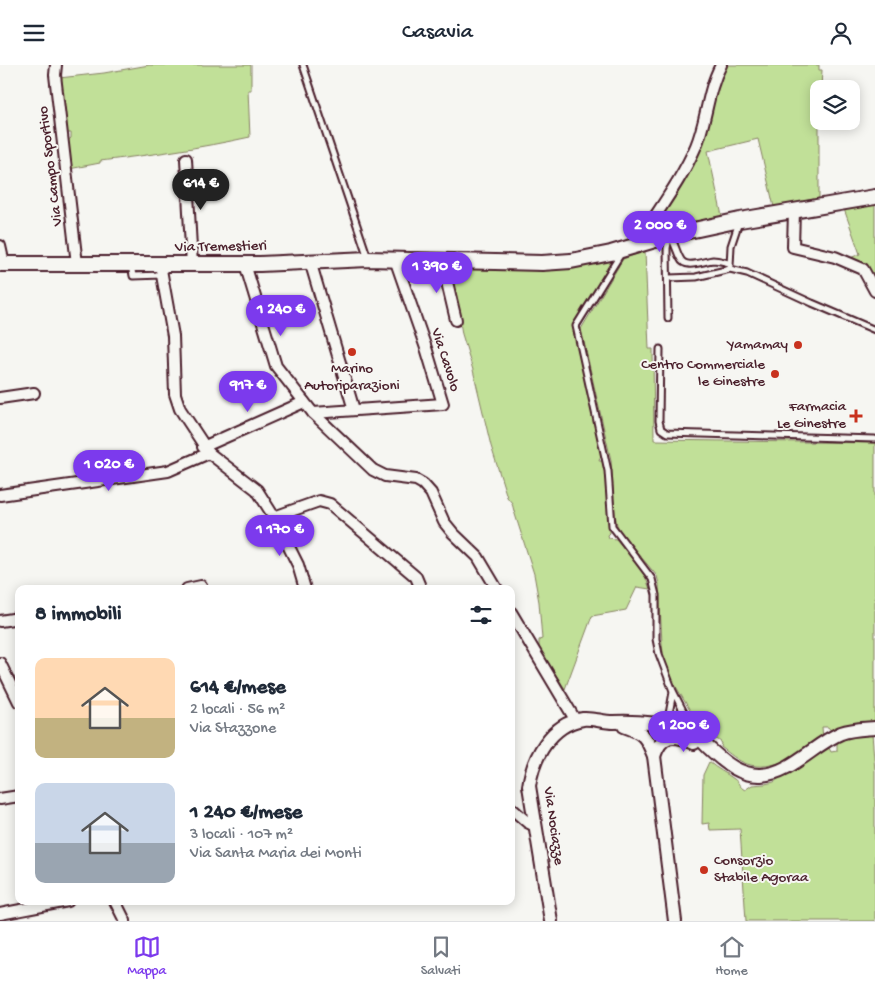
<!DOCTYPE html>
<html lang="it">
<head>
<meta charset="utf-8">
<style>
  body { margin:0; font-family:"Gochi Hand",sans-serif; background:#f2f2f3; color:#1f2937; height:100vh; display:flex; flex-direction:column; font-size:19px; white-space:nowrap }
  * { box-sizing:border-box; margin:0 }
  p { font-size:16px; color:#747a83 }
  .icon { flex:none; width:28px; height:28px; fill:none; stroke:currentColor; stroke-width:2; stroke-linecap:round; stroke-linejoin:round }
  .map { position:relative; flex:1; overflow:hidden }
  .drawer { position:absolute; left:15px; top:520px; width:500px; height:320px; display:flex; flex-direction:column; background:#fff; border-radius:10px; box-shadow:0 2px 12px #0003 }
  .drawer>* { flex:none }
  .fabs { position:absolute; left:810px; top:15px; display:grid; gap:10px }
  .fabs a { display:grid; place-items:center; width:50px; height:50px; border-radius:10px; background:#fff; box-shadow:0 2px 12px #0003; font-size:25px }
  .price { position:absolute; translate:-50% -42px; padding:0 11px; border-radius:18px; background:#7c3aed; color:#fff; font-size:16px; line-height:32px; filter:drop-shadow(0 1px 2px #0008) }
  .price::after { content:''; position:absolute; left:50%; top:30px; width:15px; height:11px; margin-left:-8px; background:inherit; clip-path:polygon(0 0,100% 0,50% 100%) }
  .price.selected { background:#222; color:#fff }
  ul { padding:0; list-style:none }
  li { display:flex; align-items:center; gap:15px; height:125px; padding:0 20px }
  li span { display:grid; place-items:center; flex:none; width:140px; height:100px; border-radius:10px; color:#555 }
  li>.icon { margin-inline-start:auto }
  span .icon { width:60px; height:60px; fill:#fffc; stroke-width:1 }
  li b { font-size:21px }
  h2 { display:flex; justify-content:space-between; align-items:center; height:60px; padding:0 20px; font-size:21px }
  header { display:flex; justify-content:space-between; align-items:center; height:65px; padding:0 20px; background:#fff; font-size:22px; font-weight:600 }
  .dock { display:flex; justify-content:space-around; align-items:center; height:70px; border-top:1px solid #e0e1e3; background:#fff; font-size:14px; color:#747a83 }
  .dock a { display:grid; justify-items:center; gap:2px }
  .dock .selected { color:#7c3aed }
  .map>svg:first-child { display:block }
  .green { fill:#c1e098; stroke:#868062 }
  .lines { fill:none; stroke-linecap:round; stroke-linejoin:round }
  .service-casing { stroke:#4a1f2b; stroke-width:9 }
  .minor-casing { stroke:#4a1f2b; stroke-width:14 }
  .tertiary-casing { stroke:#4a1f2b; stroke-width:16 }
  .secondary-casing { stroke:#4a1f2b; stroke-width:18 }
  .service { stroke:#f6f6f2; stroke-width:5 }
  .minor { stroke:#f6f6f2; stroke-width:10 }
  .tertiary { stroke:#f6f6f2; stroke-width:12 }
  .secondary { stroke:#f6f6f2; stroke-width:14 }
  .poi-dot { fill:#c8321e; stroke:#f6f6f2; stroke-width:2 }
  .labels { text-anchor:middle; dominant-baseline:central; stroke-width:4; stroke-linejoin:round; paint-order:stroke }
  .street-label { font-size:15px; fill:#4a1f2b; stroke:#f6f6f2 }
  .poi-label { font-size:15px; fill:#4a1f2b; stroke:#f6f6f2; text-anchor:end }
</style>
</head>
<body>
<header><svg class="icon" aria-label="menu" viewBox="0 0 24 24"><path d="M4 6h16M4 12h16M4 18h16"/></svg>Casavia<svg class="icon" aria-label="person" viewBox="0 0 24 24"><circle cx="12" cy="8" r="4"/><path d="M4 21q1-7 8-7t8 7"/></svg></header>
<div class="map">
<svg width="875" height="856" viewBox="0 0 875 856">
  <rect width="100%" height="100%" fill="#f6f6f2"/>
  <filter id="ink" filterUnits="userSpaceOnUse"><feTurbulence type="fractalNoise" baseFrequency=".02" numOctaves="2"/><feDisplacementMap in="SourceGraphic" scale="10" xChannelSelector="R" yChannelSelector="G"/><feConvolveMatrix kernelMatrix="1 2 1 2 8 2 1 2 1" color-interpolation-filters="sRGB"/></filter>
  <g filter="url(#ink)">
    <g class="green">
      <path d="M 149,0 L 251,0 L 251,25 L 248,25 L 250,72 C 200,83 150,90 100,96 L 100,98 L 69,104 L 67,76 L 71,73 L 71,68 L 66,68 L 59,13 L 104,8 Z"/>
      <path d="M 725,0 L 819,0 L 819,5 L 822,5 L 821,24 L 819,24 L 819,133 L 774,142 L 758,74 L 708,86 L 722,151 L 660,163 L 657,162 L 659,152 L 690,99 L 714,27 Z"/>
      <path d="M 875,138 L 875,216 L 867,200 L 850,193 L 860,189 L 844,144 Z"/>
      <path d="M 645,186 L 649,284 L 653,284 L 654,375 L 875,378 L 875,659 L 833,668 L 828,662 L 822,662 L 823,675 C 802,687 773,708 747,699 C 738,696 729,688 721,682 L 722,678 L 717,674 L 711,675 L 704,669 L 665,603 L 662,579 L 659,519 L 657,511 L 621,468 L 617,460 L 615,449 L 611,395 L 581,264 L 623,194 Z"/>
      <path d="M 615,194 L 614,197 L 574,258 L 574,263 L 601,390 L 599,396 L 602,396 L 605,408 L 610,461 L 610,468 L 608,470 L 609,473 L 616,474 L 643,506 L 650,524 L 637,522 L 626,545 L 592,551 L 565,624 L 539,583 L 539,575 L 542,574 L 539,537 L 534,509 L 514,446 L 512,438 L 507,432 L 491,381 L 473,305 L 462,269 L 451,202 Z"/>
      <path d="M 872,669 L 875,706 L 875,856 L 746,856 L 740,764 L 710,765 L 709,758 L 702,759 L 703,710 L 709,697 C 717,704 726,708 734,714 C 739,717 739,722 745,725 L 752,720 L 765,719 L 774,717 L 789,706 L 829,683 L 831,687 L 837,686 L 837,676 L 843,672 Z"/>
    </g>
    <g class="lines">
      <g class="service-casing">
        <g id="service">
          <path d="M 303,0 L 368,193"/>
          <path d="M 670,171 C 675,178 676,186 680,193 C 685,205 703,196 713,195 C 718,195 724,197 729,198"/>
          <path d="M 622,187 L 576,261 L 608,406 L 612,461 L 652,514 L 656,530 L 656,574 L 659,589 L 673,626 L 694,667"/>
          <path d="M 131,200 L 133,211 L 162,210"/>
          <path d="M 730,201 L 731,181 L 739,157"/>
          <path d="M 669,213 L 696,212 L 730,204 L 747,208 L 812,238 L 875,265"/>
          <path d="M 668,253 L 667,183 L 669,173"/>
          <path d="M 660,284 L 659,356 L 661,364 L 667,368 L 875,374"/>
          <path d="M 667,660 L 673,627"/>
        </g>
      </g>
      <g class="minor-casing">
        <g id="minor">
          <path d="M 56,0 L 55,10 L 77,199"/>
          <path d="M 186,94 L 192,200"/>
          <path d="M 794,146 L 793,182 L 835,192 L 863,204 L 875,226"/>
          <path d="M 0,181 L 4,199"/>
          <path d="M 636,181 C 656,148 681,116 696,81 C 707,55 707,26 721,0"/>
          <path d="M 310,196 L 354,345"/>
          <path d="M 442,196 L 456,255"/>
          <path d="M 160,199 L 173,271 L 175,329 L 180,344 L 209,388 L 257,425 L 274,452 L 319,436 L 330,439 L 416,512 L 421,524"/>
          <path d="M 245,199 L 276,301 L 313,348 L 373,405 L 385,411 L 416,415 L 423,419 L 431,428 L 444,457 L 453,468 L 478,492 L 497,524"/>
          <path d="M 0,333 L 34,328"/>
          <path d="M 313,348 L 443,339 L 427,286 L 395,194"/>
          <path d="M 203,382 L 304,337"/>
          <path d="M 0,430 L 168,406 L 209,388"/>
          <path d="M 274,452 L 298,500 L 305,524"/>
          <path d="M 187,524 L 201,521 L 202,524"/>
          <path d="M 511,547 L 576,656"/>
          <path d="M 0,556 L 19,553"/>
          <path d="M 0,598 L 19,637"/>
          <path d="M 0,734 L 19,731"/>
          <path d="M 511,743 L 527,757 L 535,761"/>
          <path d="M 115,836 L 125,856"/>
          <path d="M 0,849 L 68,836"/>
        </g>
      </g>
      <g class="tertiary-casing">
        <g id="tertiary">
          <path d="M 624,661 C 644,668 646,671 654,691 L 675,856"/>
          <path d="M 654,691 C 662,668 674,669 694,678"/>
          <path d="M 551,856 L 529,721 C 533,692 551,659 583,654 C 592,653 603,657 613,657 C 636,656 670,658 691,668 C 700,672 704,679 711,685 C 725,698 741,711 761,710 C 792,708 814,679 841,668 C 852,664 864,664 875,663"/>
        </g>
      </g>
      <g class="secondary-casing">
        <path id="secondary" d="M 0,199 L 260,199 L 368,194 L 542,198 L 571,196 L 611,188 L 675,169 L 740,155 L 875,132"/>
      </g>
      <use href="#service" class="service"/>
      <use href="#minor" class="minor"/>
      <use href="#tertiary" class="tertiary"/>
      <use href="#secondary" class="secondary"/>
    </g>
  </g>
  <g class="poi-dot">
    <circle cx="798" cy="280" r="5"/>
    <circle cx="352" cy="287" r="5"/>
    <circle cx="775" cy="309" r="5"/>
    <path d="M853.5 343.5h5v5h5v5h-5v5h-5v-5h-5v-5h5z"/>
    <circle cx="704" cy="805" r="5"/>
  </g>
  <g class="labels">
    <g class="street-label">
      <text transform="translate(51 101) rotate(-97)">Via Campo Sportivo</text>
      <text transform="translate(221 182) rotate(-1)">Via Tremestieri</text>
      <text transform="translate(445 295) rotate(72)">Via Cavolo</text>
      <text transform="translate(553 761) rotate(82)">Via Nociazze</text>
    </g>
    <g class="poi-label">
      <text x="788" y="280">Yamamay</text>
      <text x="765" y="300">Centro Commerciale<tspan x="765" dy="17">le Ginestre</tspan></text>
      <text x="352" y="304" text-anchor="middle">Marino<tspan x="352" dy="17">Autoriparazioni</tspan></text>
      <text x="846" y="342">Farmacia<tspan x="846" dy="17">Le Ginestre</tspan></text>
      <text x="714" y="796" text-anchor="start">Consorzio<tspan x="714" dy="17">Stabile Agoraa</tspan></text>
    </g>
  </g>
</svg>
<div class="fabs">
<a><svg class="icon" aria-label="layers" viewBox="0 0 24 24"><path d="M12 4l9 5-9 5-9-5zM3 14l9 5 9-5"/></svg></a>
</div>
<b class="price selected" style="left:201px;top:146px">614 €</b>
<b class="price" style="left:660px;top:188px">2 000 €</b>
<b class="price" style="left:437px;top:229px">1 390 €</b>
<b class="price" style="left:281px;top:272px">1 240 €</b>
<b class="price" style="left:248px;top:348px">917 €</b>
<b class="price" style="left:109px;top:427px">1 020 €</b>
<b class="price" style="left:280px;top:492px">1 170 €</b>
<b class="price" style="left:684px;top:688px">1 200 €</b>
<section class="drawer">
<h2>8 immobili<svg class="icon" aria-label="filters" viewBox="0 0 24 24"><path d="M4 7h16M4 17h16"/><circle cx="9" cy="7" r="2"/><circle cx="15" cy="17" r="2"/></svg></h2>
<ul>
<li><span style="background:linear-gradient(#ffd9b3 60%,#c2b280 0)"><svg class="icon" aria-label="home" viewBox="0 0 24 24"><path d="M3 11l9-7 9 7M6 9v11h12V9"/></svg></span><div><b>614 €/mese</b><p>2 locali · 56 m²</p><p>Via Stazzone</p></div></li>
<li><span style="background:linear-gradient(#c9d6e8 60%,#9aa5b1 0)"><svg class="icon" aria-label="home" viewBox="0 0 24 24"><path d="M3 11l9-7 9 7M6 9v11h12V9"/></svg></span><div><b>1 240 €/mese</b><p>3 locali · 107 m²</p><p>Via Santa Maria dei Monti</p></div></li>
</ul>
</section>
</div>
<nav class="dock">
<a class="selected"><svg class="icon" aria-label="map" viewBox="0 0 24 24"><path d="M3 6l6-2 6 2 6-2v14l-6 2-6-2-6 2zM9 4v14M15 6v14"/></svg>Mappa</a>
<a><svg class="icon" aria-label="saved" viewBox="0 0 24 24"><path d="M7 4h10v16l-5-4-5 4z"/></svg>Salvati</a>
<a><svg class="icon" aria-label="home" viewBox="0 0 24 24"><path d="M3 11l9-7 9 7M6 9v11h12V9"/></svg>Home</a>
</nav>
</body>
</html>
